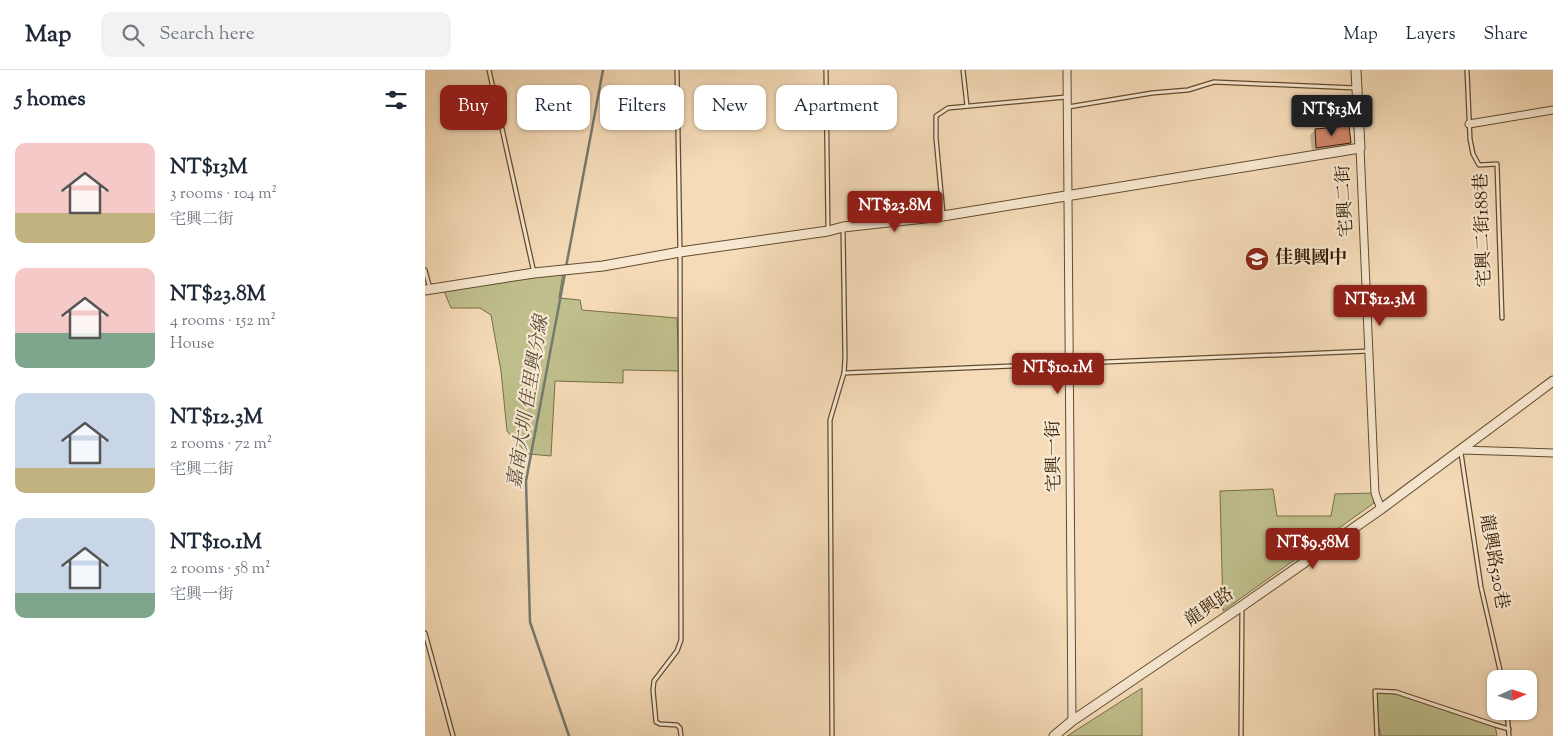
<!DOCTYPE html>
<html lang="en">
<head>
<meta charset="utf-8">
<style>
  body { margin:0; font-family:"Sorts Mill Goudy","Noto Serif TC",serif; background:#f2f2f3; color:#1f2937; height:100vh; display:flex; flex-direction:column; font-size:19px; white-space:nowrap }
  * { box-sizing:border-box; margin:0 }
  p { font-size:16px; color:#747a83 }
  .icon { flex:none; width:28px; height:28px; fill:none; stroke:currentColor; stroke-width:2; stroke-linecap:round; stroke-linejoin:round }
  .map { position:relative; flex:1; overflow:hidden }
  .sheet { display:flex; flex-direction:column; background:#fff; width:425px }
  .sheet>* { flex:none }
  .hud { position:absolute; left:15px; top:15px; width:475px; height:45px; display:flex; gap:10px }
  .needle { width:32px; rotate:87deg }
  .tools { position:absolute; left:1062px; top:600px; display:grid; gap:10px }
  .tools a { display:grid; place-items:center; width:50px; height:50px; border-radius:10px; background:#fff; box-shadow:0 1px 4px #0004; font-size:25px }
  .price { position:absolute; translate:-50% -42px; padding:0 11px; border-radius:5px; background:#8f2418; color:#fff; font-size:16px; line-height:32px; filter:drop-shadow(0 1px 2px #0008) }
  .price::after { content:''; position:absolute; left:50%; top:30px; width:15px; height:11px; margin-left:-8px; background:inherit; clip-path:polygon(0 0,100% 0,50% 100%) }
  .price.on { background:#222; color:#fff }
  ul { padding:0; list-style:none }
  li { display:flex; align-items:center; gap:15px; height:125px; padding:0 15px }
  li span { display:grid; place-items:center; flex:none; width:140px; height:100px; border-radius:10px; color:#555 }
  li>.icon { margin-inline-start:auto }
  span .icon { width:60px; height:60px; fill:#fffc; stroke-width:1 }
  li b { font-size:21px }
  h2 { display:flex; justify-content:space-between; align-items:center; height:60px; padding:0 15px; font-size:21px }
  .pill { padding:0 18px; border-radius:10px; background:#fff; box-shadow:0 1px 4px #0004; font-size:18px; line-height:45px }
  .pill.on { background:#8f2418; color:#fff }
  header { display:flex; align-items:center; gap:30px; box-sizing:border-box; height:70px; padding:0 25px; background:#fff; border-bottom:1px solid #e0e1e3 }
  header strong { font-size:24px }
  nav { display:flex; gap:28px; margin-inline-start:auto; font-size:18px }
  .search { width:350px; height:45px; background:#f2f2f3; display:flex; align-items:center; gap:12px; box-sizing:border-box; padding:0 18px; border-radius:10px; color:#747a83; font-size:19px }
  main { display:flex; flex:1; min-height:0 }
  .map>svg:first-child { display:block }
  .green { fill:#bfbf8d; stroke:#786e46 }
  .shadow { fill:#0003 }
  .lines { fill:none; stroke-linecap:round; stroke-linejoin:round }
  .stream { stroke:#757a70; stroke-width:2.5 }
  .building { fill:#cf8568; stroke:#321c00 }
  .service-casing { stroke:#634c2e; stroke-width:5.5 }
  .minor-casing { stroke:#634c2e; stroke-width:9 }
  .tertiary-casing { stroke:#634c2e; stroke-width:11 }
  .service { stroke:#f8e8d1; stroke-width:3 }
  .minor { stroke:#f8e8d1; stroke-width:7 }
  .tertiary { stroke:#f8e8d1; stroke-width:9 }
  .labels { text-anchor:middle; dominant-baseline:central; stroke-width:4.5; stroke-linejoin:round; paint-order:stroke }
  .street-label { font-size:18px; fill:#321c00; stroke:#f8e8d1 }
  .poi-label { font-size:18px; font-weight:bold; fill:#321c00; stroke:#f8e8d1; text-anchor:start }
  .water-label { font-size:19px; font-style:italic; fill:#544b38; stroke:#f8e8d1 }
</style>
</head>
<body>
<header>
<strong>Map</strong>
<div class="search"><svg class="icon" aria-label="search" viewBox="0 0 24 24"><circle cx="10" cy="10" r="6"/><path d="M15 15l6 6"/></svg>Search here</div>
<nav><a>Map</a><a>Layers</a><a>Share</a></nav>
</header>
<main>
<section class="sheet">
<h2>5 homes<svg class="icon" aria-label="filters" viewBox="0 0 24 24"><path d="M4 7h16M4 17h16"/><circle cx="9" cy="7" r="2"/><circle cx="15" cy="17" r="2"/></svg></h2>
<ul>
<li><span style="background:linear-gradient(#f6c9c9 70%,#c2b280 0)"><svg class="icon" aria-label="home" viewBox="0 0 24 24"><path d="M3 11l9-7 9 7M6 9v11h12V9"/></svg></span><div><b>NT$13M</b><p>3 rooms · 104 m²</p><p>宅興二街</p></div></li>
<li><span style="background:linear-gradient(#f6c9c9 65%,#7fa58c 0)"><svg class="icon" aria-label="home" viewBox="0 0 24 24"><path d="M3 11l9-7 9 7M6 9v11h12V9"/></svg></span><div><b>NT$23.8M</b><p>4 rooms · 152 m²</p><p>House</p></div></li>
<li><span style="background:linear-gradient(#c9d6e8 75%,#c2b280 0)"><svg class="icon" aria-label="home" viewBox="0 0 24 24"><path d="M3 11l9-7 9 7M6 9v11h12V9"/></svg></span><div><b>NT$12.3M</b><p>2 rooms · 72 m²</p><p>宅興二街</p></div></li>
<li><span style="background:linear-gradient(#c9d6e8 75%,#7fa58c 0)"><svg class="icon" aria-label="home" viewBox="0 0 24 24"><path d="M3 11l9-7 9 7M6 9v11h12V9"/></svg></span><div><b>NT$10.1M</b><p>2 rooms · 58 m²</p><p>宅興一街</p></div></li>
</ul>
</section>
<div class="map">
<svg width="1128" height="666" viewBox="0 0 1128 666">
  <rect width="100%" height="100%" fill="#f5dbb8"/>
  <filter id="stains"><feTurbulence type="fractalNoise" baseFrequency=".004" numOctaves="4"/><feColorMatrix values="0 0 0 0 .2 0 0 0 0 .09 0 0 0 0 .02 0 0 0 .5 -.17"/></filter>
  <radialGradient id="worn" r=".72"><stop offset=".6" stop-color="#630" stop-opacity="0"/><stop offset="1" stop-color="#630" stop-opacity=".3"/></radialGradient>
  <g class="green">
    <path d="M 138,202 L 134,228 L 155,230 L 157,240 L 252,248 L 254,301 L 198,300 L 198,313 L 130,311 L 126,386 L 104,384 L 92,373 L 82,361 L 76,301 L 66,245 L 55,238 L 26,238 L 19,221 Z"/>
    <path d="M 848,419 L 852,446 L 906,446 L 910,424 L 947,423 L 949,433 L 798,541 L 795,421 Z"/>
    <path d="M 717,618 L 717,666 L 642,666 Z"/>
    <path d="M 950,621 L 971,622 L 1070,655 L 1072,666 L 956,666 L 952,650 Z"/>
  </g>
  <path class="shadow" d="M 890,60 L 924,73 L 919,78 L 887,82 L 885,65 Z"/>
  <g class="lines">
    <g class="stream">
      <path d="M 141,197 L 178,0"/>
      <path d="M 140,203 L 101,411 L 105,552 L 144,666"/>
    </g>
  </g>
  <path class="building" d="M 924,56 L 926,73 L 891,78 L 890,59 Z"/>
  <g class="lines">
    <g class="service-casing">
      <g id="service">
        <path d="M 64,0 L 109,203"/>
        <path d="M 252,0 L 255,182 L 256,570 L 252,581 L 229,611 L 228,620 L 231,652 L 235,654 L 252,655 L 255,658 L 256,666"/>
        <path d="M 401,0 L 403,160"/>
        <path d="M 538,0 L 542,36"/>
        <path d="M 1042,0 L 1045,69 L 1048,84 L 1054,95 L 1072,94 L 1077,248"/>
        <path d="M 643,37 L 727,23 L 763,20 L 789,12 L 931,18"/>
        <path d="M 518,144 L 511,68 L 511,46 L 523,38 L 641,27"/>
        <path d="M 0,200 L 5,219"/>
        <path d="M 419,303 L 944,281"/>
        <path d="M 1036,383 L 1056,517 L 1077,609"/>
        <path d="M 0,563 L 28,666"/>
        <path d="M 1082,641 L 1084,666"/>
        <path d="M 407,666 L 405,350 L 419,303 L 420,288 L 418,159"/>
        <path d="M 816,666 L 817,539"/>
        <path d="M 952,666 L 950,621 L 971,622 L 1070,655 L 1084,659"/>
      </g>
    </g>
    <g class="minor-casing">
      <g id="minor">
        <path d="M 642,0 L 647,651"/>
        <path d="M 1044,54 L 1128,40"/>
        <path d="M 935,78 L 950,423 L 956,439"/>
        <path d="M 1036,380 L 1128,383"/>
      </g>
    </g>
    <g class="tertiary-casing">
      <g id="tertiary">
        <path d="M 0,220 L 109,203 L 178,196 L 255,182 L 403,161 L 418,157 L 518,146 L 935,78 L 931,0"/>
        <path d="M 629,666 L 647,651 L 817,536 L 956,439 L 1128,311"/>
      </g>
    </g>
    <use href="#service" class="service"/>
    <use href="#minor" class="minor"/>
    <use href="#tertiary" class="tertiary"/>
  </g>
  <defs>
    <g id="school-disc" transform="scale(1.25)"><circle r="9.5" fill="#8f2418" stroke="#f8e8d1"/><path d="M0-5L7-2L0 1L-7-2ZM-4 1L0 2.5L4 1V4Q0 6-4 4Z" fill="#fff"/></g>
  </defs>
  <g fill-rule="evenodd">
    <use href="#school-disc" x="832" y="189"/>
  </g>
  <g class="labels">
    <g class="street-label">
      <text transform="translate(921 131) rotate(-93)">宅興二街</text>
      <text transform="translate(1059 160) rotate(-92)">宅興二街188巷</text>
      <text transform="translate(630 386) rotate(-91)">宅興一街</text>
      <text transform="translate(1068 492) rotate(80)">龍興路520巷</text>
      <text transform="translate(785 538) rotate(-34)">龍興路</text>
    </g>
    <g class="poi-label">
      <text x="850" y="189">佳興國中</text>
    </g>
    <g class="water-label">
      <text transform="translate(104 332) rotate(-81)">嘉南大圳 佳里興分線</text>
    </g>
  </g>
  <rect width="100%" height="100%" filter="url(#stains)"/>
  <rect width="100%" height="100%" fill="url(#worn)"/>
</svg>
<div class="tools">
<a><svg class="needle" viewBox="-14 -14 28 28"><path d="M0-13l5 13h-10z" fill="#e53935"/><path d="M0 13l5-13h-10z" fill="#747a83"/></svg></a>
</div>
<b class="price on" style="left:907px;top:67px">NT$13M</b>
<b class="price" style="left:470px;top:163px">NT$23.8M</b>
<b class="price" style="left:955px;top:257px">NT$12.3M</b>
<b class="price" style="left:633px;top:325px">NT$10.1M</b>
<b class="price" style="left:888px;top:500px">NT$9.58M</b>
<div class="hud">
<a class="pill on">Buy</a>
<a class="pill">Rent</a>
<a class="pill">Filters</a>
<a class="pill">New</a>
<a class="pill">Apartment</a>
</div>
</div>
</main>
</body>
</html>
